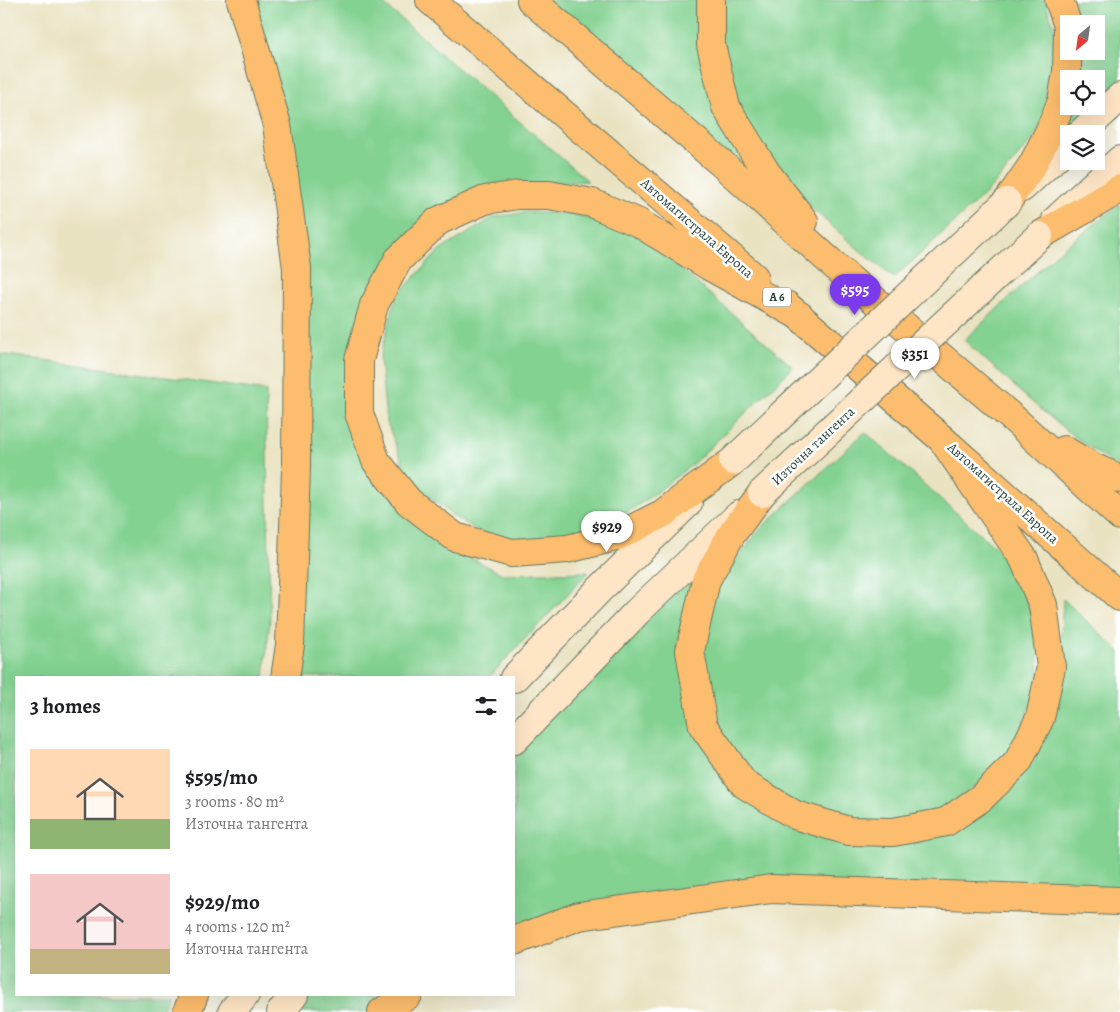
<!DOCTYPE html>
<html lang="en">
<head>
<meta charset="utf-8">
<style>
  body { margin:0; font-family:Alegreya,serif; background:#f2f2f2; color:#202124; height:100vh; display:flex; flex-direction:column; font-size:19px; white-space:nowrap }
  * { box-sizing:border-box; margin:0 }
  p { font-size:16px; color:#757577 }
  .icon { flex:none; width:28px; height:28px; fill:none; stroke:currentColor; stroke-width:2; stroke-linecap:round; stroke-linejoin:round }
  .map { position:relative; flex:1; overflow:hidden }
  .drawer { position:absolute; left:15px; top:676px; width:500px; height:320px; display:flex; flex-direction:column; background:#fff; border-radius:0px; box-shadow:0 5px 20px #0002 }
  .drawer>* { flex:none }
  .needle { width:32px; rotate:209deg }
  .fabs { position:absolute; left:1060px; top:15px; display:grid; gap:10px }
  .fabs a { display:grid; place-items:center; width:45px; height:45px; border-radius:0px; background:#fff; box-shadow:0 5px 20px #0002; font-size:25px }
  .price { position:absolute; translate:-50% -42px; padding:0 11px; border-radius:18px; background:#fff; color:#222; font-size:16px; line-height:32px; filter:drop-shadow(0 1px 2px #0008) }
  .price::after { content:''; position:absolute; left:50%; top:30px; width:15px; height:11px; margin-left:-8px; background:inherit; clip-path:polygon(0 0,100% 0,50% 100%) }
  .price.current { background:#7c3aed; color:#fff }
  ul { padding:0; list-style:none }
  li { display:flex; align-items:center; gap:15px; height:125px; padding:0 15px }
  li span { display:grid; place-items:center; flex:none; width:140px; height:100px; border-radius:0px; color:#555 }
  li>.icon { margin-inline-start:auto }
  span .icon { width:60px; height:60px; fill:#fffc; stroke-width:1 }
  li b { font-size:21px }
  h2 { display:flex; justify-content:space-between; align-items:center; height:60px; padding:0 15px; font-size:21px }
  .map>svg:first-child { display:block }
  .green { fill:#83d291; stroke:#518862 }
  .lines { fill:none; stroke-linecap:round; stroke-linejoin:round }
  .secondary-casing { stroke:#676; stroke-width:30 }
  .highway-casing { stroke:#676; stroke-width:30 }
  .secondary { stroke:#fee5c5; stroke-width:28 }
  .highway { stroke:#fcbd6e; stroke-width:28 }
  .secondary-bridge-casing { stroke:#676; stroke-width:30; stroke-linecap:butt }
  .secondary-bridge { stroke:#fee5c5; stroke-width:28 }
  .labels { text-anchor:middle; dominant-baseline:central; stroke-width:5; stroke-linejoin:round; paint-order:stroke }
  .shield { fill:#fff; stroke:#627771; stroke-width:1 }
  .shield-label { font-size:12px; font-weight:bold; fill:#1f3d34 }
  .street-label { font-size:14px; fill:#1f3d34; stroke:#fff }
</style>
</head>
<body>
<div class="map">
<svg width="1120" height="1012" viewBox="0 0 1120 1012">
  <rect width="100%" height="100%" fill="#fff"/>
  <filter id="ink" filterUnits="userSpaceOnUse"><feTurbulence type="fractalNoise" baseFrequency=".02" numOctaves="2"/><feDisplacementMap in="SourceGraphic" scale="10" xChannelSelector="R" yChannelSelector="G"/><feConvolveMatrix kernelMatrix="1 2 1 2 8 2 1 2 1" color-interpolation-filters="sRGB"/></filter>
  <filter id="wash" filterUnits="userSpaceOnUse"><feTurbulence type="fractalNoise" baseFrequency=".0096" numOctaves="4" result="noise"/><feDisplacementMap in="SourceGraphic" scale="20" xChannelSelector="R" yChannelSelector="G"/><feGaussianBlur stdDeviation="1.12" result="paint"/><feColorMatrix in="noise" values="0 0 0 0 0 0 0 0 0 0 0 0 0 0 0 0 0 1.4 0 .05"/><feComposite in="paint" operator="in"/></filter>
  <g filter="url(#wash)">
    <rect width="100%" height="100%" fill="#eae3c2"/>
    <g class="green">
      <path d="M 251,0 L 379,0 L 588,181 L 522,185 L 401,244 L 346,394 L 394,500 L 427,535 L 502,574 L 589,572 L 489,677 L 295,677 L 304,413 Z"/>
      <path d="M 544,0 L 701,0 L 697,24 L 705,75 L 780,205 Z"/>
      <path d="M 726,0 L 1045,0 L 1058,39 L 1051,102 L 1033,139 L 992,187 L 894,278 L 857,248 L 787,187 L 742,119 L 720,45 Z"/>
      <path d="M 1073,0 L 1120,0 L 1120,83 L 1096,105 L 1096,79 L 1080,79 L 1078,51 L 1096,51 L 1096,24 L 1077,24 L 1076,7 Z"/>
      <path d="M 1071,106 L 1095,106 L 1050,149 Z"/>
      <path d="M 1120,204 L 1120,469 L 1072,435 L 1027,398 L 964,340 L 1056,254 Z"/>
      <path d="M 528,212 L 577,215 L 632,230 L 673,262 L 793,367 L 694,463 L 653,495 L 613,522 L 588,536 L 498,543 L 453,516 L 409,479 L 386,420 L 380,358 L 396,297 L 439,251 L 494,217 Z"/>
      <path d="M 0,354 L 266,391 L 270,620 L 264,677 L 16,678 L 16,995 L 169,995 L 161,1012 L 0,1012 Z"/>
      <path d="M 865,432 L 1013,563 L 1039,636 L 1038,688 L 1003,768 L 924,821 L 862,824 L 808,814 L 749,779 L 712,729 L 698,667 L 708,596 L 761,528 Z"/>
      <path d="M 716,544 L 689,610 L 710,755 L 865,839 L 928,840 L 986,807 L 1035,759 L 1058,689 L 1063,599 L 1120,652 L 1120,893 L 779,882 L 514,929 L 514,752 Z"/>
      <path d="M 304,995 L 392,995 L 366,1012 L 291,1012 Z"/>
    </g>
  </g>
  <g filter="url(#ink)">
    <g class="lines">
      <g class="secondary-casing">
        <g id="secondary">
          <path d="M 1080,134 L 1120,97"/>
          <path d="M 1022,188 L 1069,145"/>
          <path d="M 1056,220 L 1120,160"/>
          <path d="M 514,678 L 600,589 L 688,503"/>
          <path d="M 514,740 L 637,612 L 739,515"/>
          <path d="M 232,1012 L 245,995"/>
          <path d="M 281,1012 L 294,995"/>
        </g>
      </g>
      <g class="highway-casing">
        <g id="highway">
          <path d="M 241,0 L 277,125 L 297,268 L 296,469 L 290,645 L 285,678"/>
          <path d="M 430,0 L 754,277"/>
          <path d="M 531,0 L 720,162 L 846,276 L 1015,420 L 1120,516"/>
          <path d="M 711,0 L 711,45 L 726,107 L 766,172 L 804,221"/>
          <path d="M 1007,202 L 1033,164 L 1049,132 L 1062,101 L 1067,72 L 1068,26 L 1059,0"/>
          <path d="M 1039,236 L 1120,189"/>
          <path d="M 786,305 L 942,439 L 1120,597"/>
          <path d="M 1064,450 L 1093,467 L 1120,479"/>
          <path d="M 733,461 L 662,514 L 616,537 L 567,549 L 512,553 L 455,537 L 409,502 L 376,461 L 359,413 L 359,360 L 374,305 L 398,260 L 438,221 L 485,200 L 518,195 L 549,195 L 592,203 L 639,223 L 709,266 L 800,316"/>
          <path d="M 762,493 L 731,535 L 706,580 L 690,651 L 703,726 L 744,784 L 795,815 L 849,831 L 893,832 L 946,822 L 981,798 L 1018,762 L 1040,718 L 1051,667 L 1043,605 L 1024,559 L 942,439"/>
          <path d="M 514,941 L 579,916 L 771,889 L 1120,901"/>
          <path d="M 187,1012 L 194,995"/>
          <path d="M 382,1012 L 408,995"/>
        </g>
      </g>
      <use href="#secondary" class="secondary"/>
      <use href="#highway" class="highway"/>
      <g class="secondary-bridge-casing">
        <g id="secondary-bridge">
          <path d="M 733,461 L 1007,202"/>
          <path d="M 762,493 L 1039,236"/>
        </g>
      </g>
      <use href="#secondary-bridge" class="secondary-bridge"/>
    </g>
  </g>
  <g class="labels">
    <rect class="shield" x="763" y="287.5" width="28" height="19" rx="4"/>
    <g class="shield-label">
      <text x="777" y="297">A 6</text>
    </g>
    <g class="street-label">
      <text transform="translate(697 228) rotate(41)">Автомагистрала Европа</text>
      <text transform="translate(813 446) rotate(-43)">Източна тангента</text>
      <text transform="translate(1003 493) rotate(42)">Автомагистрала Европа</text>
    </g>
  </g>
</svg>
<div class="fabs">
<a><svg class="needle" viewBox="-14 -14 28 28"><path d="M0-13l5 13h-10z" fill="#e53935"/><path d="M0 13l5-13h-10z" fill="#757577"/></svg></a>
<a><svg class="icon" aria-label="locate" viewBox="0 0 24 24"><circle cx="12" cy="12" r="6"/><path d="M12 2v4M12 18v4M2 12h4M18 12h4"/></svg></a>
<a><svg class="icon" aria-label="layers" viewBox="0 0 24 24"><path d="M12 4l9 5-9 5-9-5zM3 14l9 5 9-5"/></svg></a>
</div>
<b class="price current" style="left:855px;top:316px">$595</b>
<b class="price" style="left:915px;top:380px">$351</b>
<b class="price" style="left:607px;top:553px">$929</b>
<section class="drawer">
<h2>3 homes<svg class="icon" aria-label="filters" viewBox="0 0 24 24"><path d="M4 7h16M4 17h16"/><circle cx="9" cy="7" r="2"/><circle cx="15" cy="17" r="2"/></svg></h2>
<ul>
<li><span style="background:linear-gradient(#ffd9b3 70%,#8fb573 0)"><svg class="icon" aria-label="home" viewBox="0 0 24 24"><path d="M3 11l9-7 9 7M6 9v11h12V9"/></svg></span><div><b>$595/mo</b><p>3 rooms · 80 m²</p><p>Източна тангента</p></div></li>
<li><span style="background:linear-gradient(#f6c9c9 75%,#c2b280 0)"><svg class="icon" aria-label="home" viewBox="0 0 24 24"><path d="M3 11l9-7 9 7M6 9v11h12V9"/></svg></span><div><b>$929/mo</b><p>4 rooms · 120 m²</p><p>Източна тангента</p></div></li>
</ul>
</section>
</div>
</body>
</html>
